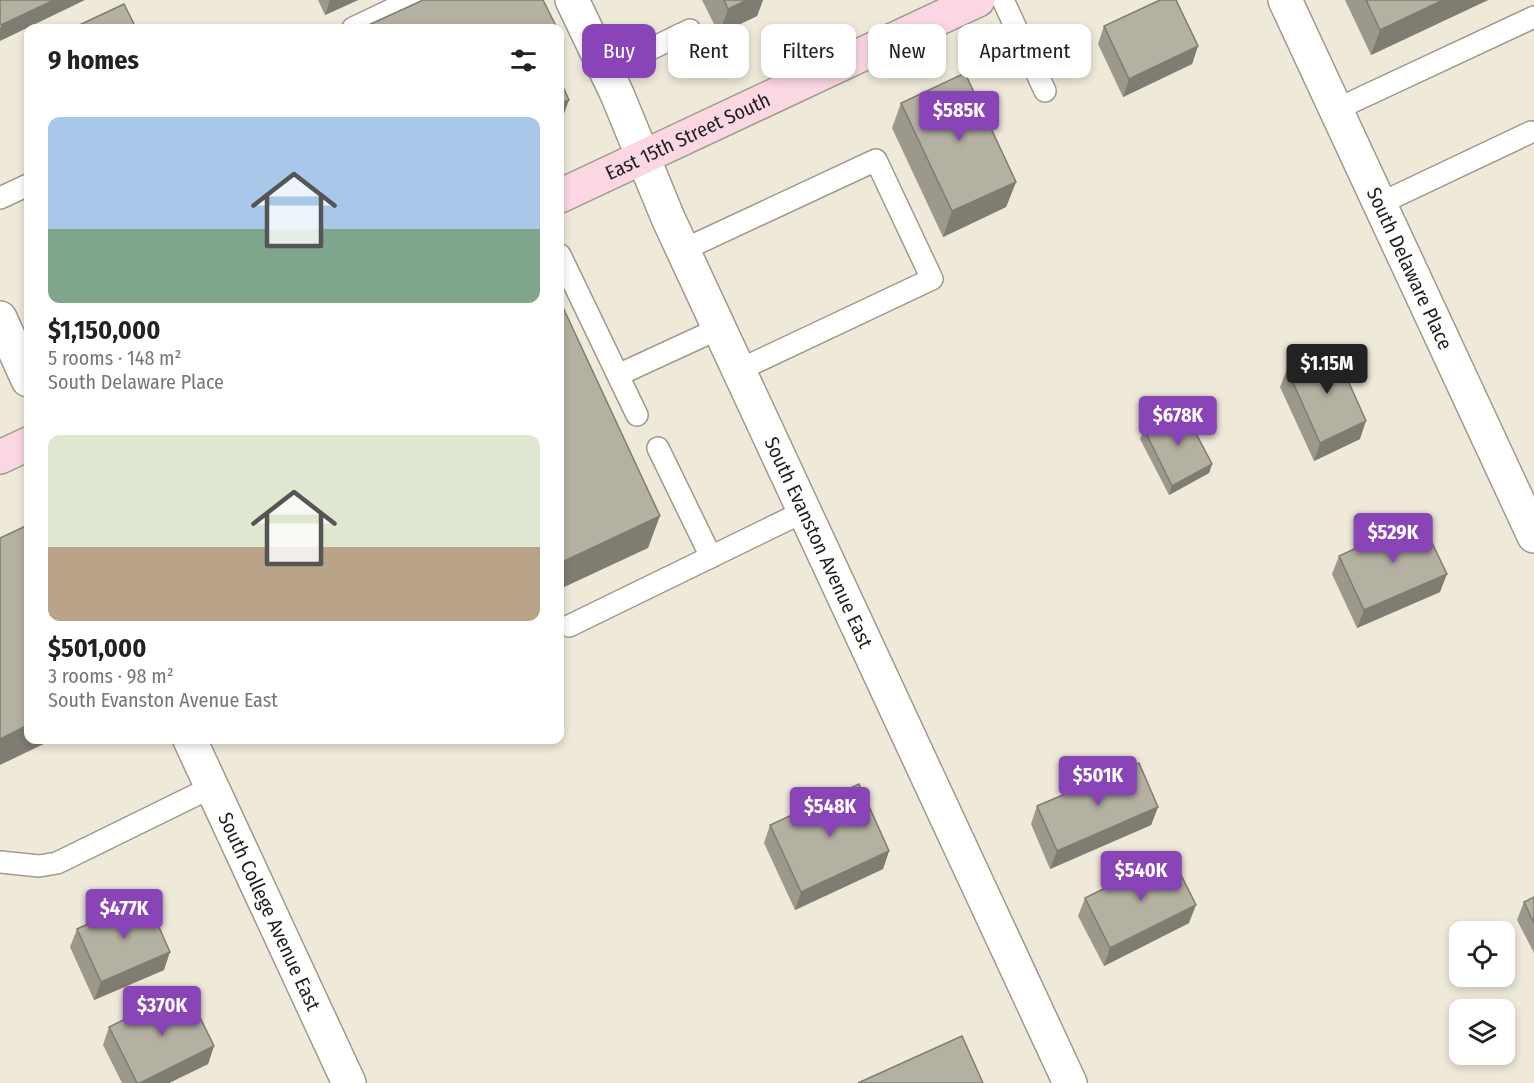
<!DOCTYPE html>
<html lang="en">
<head>
<meta charset="utf-8">
<style>
  body { margin:0; font-family:"Fira Sans Condensed",sans-serif; background:#f6f6f6; color:#222; height:100vh; display:flex; flex-direction:column; font-size:22px; white-space:nowrap }
  * { box-sizing:border-box; margin:0 }
  p { font-size:20px; color:#767676 }
  .icon { flex:none; width:33px; height:33px; fill:none; stroke:currentColor; stroke-width:2; stroke-linecap:round; stroke-linejoin:round }
  .map { position:relative; flex:1; overflow:hidden }
  .drawer { position:absolute; left:24px; top:24px; width:540px; height:720px; display:flex; flex-direction:column; background:#fff; border-radius:12px; box-shadow:0 3px 9px #0003 }
  .drawer>* { flex:none }
  .guide { position:absolute; left:582px; top:24px; width:570px; height:54px; display:flex; gap:12px }
  .tools { position:absolute; left:1449px; top:921px; display:grid; gap:12px }
  .tools a { display:grid; place-items:center; width:66px; height:66px; border-radius:12px; background:#fff; box-shadow:0 3px 9px #0003; font-size:30px }
  .price { position:absolute; translate:-50% -51px; padding:0 14px; border-radius:6px; background:#8944b7; color:#fff; font-size:20px; line-height:39px; filter:drop-shadow(0 2px 3px #0008) }
  .price::after { content:''; position:absolute; left:50%; top:36px; width:18px; height:14px; margin-left:-9px; background:inherit; clip-path:polygon(0 0,100% 0,50% 100%) }
  .price.active { background:#222; color:#fff }
  ul { padding:0; list-style:none }
  li { display:grid; align-content:center; gap:12px; height:318px; padding:0 24px }
  li span { display:grid; place-items:center; height:186px; border-radius:12px; color:#555 }
  li>.icon { margin-inline-start:auto }
  span .icon { width:108px; height:108px; fill:#fffc; stroke-width:1 }
  li b { font-size:26px }
  h2 { display:flex; justify-content:space-between; align-items:center; height:72px; padding:0 24px; font-size:26px }
  .chip { padding:0 21px; border-radius:12px; background:#fff; box-shadow:0 3px 9px #0003; font-size:21px; line-height:54px }
  .chip.active { background:#8944b7; color:#fff }
  .map>svg:first-child { display:block }
  .lines { fill:none; stroke-linecap:round; stroke-linejoin:round }
  .service-casing { stroke:#9f9b8c; stroke-width:24 }
  .minor-casing { stroke:#9f9b8c; stroke-width:36 }
  .secondary-casing { stroke:#9f9b8c; stroke-width:36 }
  .service { stroke:#fff; stroke-width:21 }
  .minor { stroke:#fff; stroke-width:33 }
  .secondary { stroke:#fbd6e3; stroke-width:33 }
  .wall { fill:#9c988b }
  .shaded-wall { fill:#7f7c71 }
  .building { fill:#b5b1a2; stroke:#7f7c71; stroke-width:1.5 }
  .labels { text-anchor:middle; dominant-baseline:central; stroke-width:5; stroke-linejoin:round; paint-order:stroke }
  .street-label { font-size:20px; fill:#211f1a; stroke:#fbf6e6 }
</style>
</head>
<body>
<div class="map">
<svg width="1534" height="1083" viewBox="0 0 1534 1083">
  <rect width="100%" height="100%" fill="#eee9d9"/>
  <g class="lines">
    <g class="service-casing">
      <g id="service">
        <path d="M 1003,0 L 1045,91"/>
        <path d="M 353,28 L 412,0"/>
        <path d="M 605,71 L 690,30"/>
        <path d="M 1335,110 L 1534,17"/>
        <path d="M 0,198 L 28,185"/>
        <path d="M 1379,204 L 1531,132"/>
        <path d="M 683,250 L 876,160 L 932,279 L 739,370"/>
        <path d="M 560,255 L 637,415"/>
        <path d="M 618,375 L 720,328"/>
        <path d="M 658,448 L 711,557"/>
        <path d="M 569,626 L 805,511"/>
        <path d="M 0,862 L 39,866 L 57,863 L 212,787"/>
      </g>
    </g>
    <g class="minor-casing">
      <g id="minor">
        <path id="s1" d="M 572,0 L 617,94 L 668,218 L 1070,1083"/>
        <path id="s2" d="M 1285,0 L 1534,536"/>
        <path d="M 0,318 L 28,380"/>
        <path id="s3" d="M 190,740 L 349,1083"/>
      </g>
    </g>
    <g class="secondary-casing">
      <g id="secondary">
        <path id="s4" d="M 560,196 L 978,0"/>
        <path d="M 0,457 L 28,444"/>
      </g>
    </g>
    <use href="#service" class="service"/>
    <use href="#minor" class="minor"/>
    <use href="#secondary" class="secondary"/>
  </g>
  <g class="wall">
    <path d="M 318,0 L 358,0 L 325,15 Z"/>
    <path d="M 702,0 L 763,0 L 757,16 L 719,34 Z"/>
    <path d="M 1345,0 L 1488,0 L 1371,55 Z"/>
    <path d="M 1104,26 L 1198,46 L 1192,64 L 1123,97 L 1098,44 Z"/>
    <path d="M 28,55 L 28,76 L 24,67 Z"/>
    <path d="M 901,103 L 1016,182 L 1006,207 L 943,237 L 892,128 Z"/>
    <path d="M 1287,369 L 1360,439 L 1314,461 L 1280,387 Z"/>
    <path d="M 1144,429 L 1212,464 L 1209,473 L 1169,495 L 1140,439 Z"/>
    <path d="M 1339,556 L 1440,592 L 1357,628 L 1332,574 Z"/>
    <path d="M 1037,806 L 1158,807 L 1151,825 L 1050,869 L 1031,824 Z"/>
    <path d="M 770,825 L 889,851 L 883,869 L 795,910 L 764,843 Z"/>
    <path d="M 1534,897 L 1534,953 L 1517,920 L 1524,902 Z"/>
    <path d="M 1085,898 L 1189,923 L 1104,966 L 1078,916 Z"/>
    <path d="M 77,929 L 164,970 L 94,1000 L 70,947 Z"/>
    <path d="M 109,1027 L 214,1046 L 208,1064 L 169,1083 L 122,1083 L 103,1045 Z"/>
  </g>
  <g class="shaded-wall">
    <path d="M 54,0 L 85,0 L 0,41 L 0,28 L 1,25 Z"/>
    <path d="M 330,0 L 358,0 L 325,15 Z"/>
    <path d="M 747,0 L 763,0 L 757,16 L 719,34 L 728,9 Z"/>
    <path d="M 1443,0 L 1488,0 L 1371,55 L 1380,30 Z"/>
    <path d="M 1198,46 L 1192,64 L 1123,97 L 1129,79 Z"/>
    <path d="M 569,100 L 560,125 L 560,104 Z"/>
    <path d="M 1016,182 L 1006,207 L 943,237 L 952,211 Z"/>
    <path d="M 1366,421 L 1360,439 L 1314,461 L 1320,443 Z"/>
    <path d="M 1212,464 L 1209,473 L 1169,495 L 1172,486 Z"/>
    <path d="M 660,516 L 648,548 L 560,589 L 560,563 Z"/>
    <path d="M 1447,574 L 1440,592 L 1357,628 L 1364,610 Z"/>
    <path d="M 28,725 L 28,740 L 52,740 L 0,765 L 0,739 Z"/>
    <path d="M 1158,807 L 1151,825 L 1050,869 L 1057,851 Z"/>
    <path d="M 889,851 L 883,869 L 795,910 L 801,892 Z"/>
    <path d="M 1196,905 L 1189,923 L 1104,966 L 1110,948 Z"/>
    <path d="M 170,952 L 164,970 L 94,1000 L 101,982 Z"/>
    <path d="M 214,1046 L 208,1064 L 169,1083 L 140,1083 Z"/>
  </g>
  <g class="building">
    <path d="M 0,0 L 54,0 L 1,25 L 0,23 Z"/>
    <path d="M 423,0 L 543,0 L 557,28 L 362,28 Z"/>
    <path d="M 724,0 L 747,0 L 728,9 Z"/>
    <path d="M 1160,0 L 1176,0 L 1198,46 L 1129,79 L 1104,26 Z"/>
    <path d="M 1366,0 L 1443,0 L 1380,30 Z"/>
    <path d="M 124,4 L 136,28 L 73,28 Z"/>
    <path d="M 560,35 L 563,41 L 560,42 Z"/>
    <path d="M 965,73 L 1016,182 L 952,211 L 901,103 Z"/>
    <path d="M 560,80 L 569,100 L 560,104 Z"/>
    <path d="M 560,301 L 660,516 L 560,563 Z"/>
    <path d="M 1333,347 L 1366,421 L 1320,443 L 1287,369 Z"/>
    <path d="M 1182,407 L 1212,464 L 1172,486 L 1144,429 Z"/>
    <path d="M 1420,518 L 1447,574 L 1364,610 L 1339,556 Z"/>
    <path d="M 28,525 L 28,725 L 0,739 L 0,538 Z"/>
    <path d="M 1139,763 L 1158,807 L 1057,851 L 1037,806 Z"/>
    <path d="M 859,784 L 889,851 L 801,892 L 770,825 Z"/>
    <path d="M 1171,855 L 1196,905 L 1110,948 L 1085,898 Z"/>
    <path d="M 1534,897 L 1534,923 L 1524,902 Z"/>
    <path d="M 146,898 L 170,952 L 101,982 L 77,929 Z"/>
    <path d="M 186,989 L 214,1046 L 140,1083 L 137,1083 L 109,1027 Z"/>
    <path d="M 962,1036 L 983,1083 L 858,1083 Z"/>
  </g>
  <g class="labels">
    <g class="street-label">
      <text stroke="none"><textPath href="#s4" startOffset="141">East 15th Street South</textPath></text>
      <text stroke="none"><textPath href="#s2" startOffset="296">South Delaware Place</textPath></text>
      <text stroke="none"><textPath href="#s1" startOffset="596">South Evanston Avenue East</textPath></text>
      <text stroke="none"><textPath href="#s3" startOffset="189">South College Avenue East</textPath></text>
    </g>
  </g>
</svg>
<div class="tools">
<a><svg class="icon" aria-label="locate" viewBox="0 0 24 24"><circle cx="12" cy="12" r="6"/><path d="M12 2v4M12 18v4M2 12h4M18 12h4"/></svg></a>
<a><svg class="icon" aria-label="layers" viewBox="0 0 24 24"><path d="M12 4l9 5-9 5-9-5zM3 14l9 5 9-5"/></svg></a>
</div>
<b class="price" style="left:959px;top:142px">$585K</b>
<b class="price active" style="left:1327px;top:395px">$1.15M</b>
<b class="price" style="left:1178px;top:447px">$678K</b>
<b class="price" style="left:1393px;top:564px">$529K</b>
<b class="price" style="left:1098px;top:807px">$501K</b>
<b class="price" style="left:830px;top:838px">$548K</b>
<b class="price" style="left:1141px;top:902px">$540K</b>
<b class="price" style="left:124px;top:940px">$477K</b>
<b class="price" style="left:162px;top:1037px">$370K</b>
<div class="guide">
<a class="chip active">Buy</a>
<a class="chip">Rent</a>
<a class="chip">Filters</a>
<a class="chip">New</a>
<a class="chip">Apartment</a>
</div>
<section class="drawer">
<h2>9 homes<svg class="icon" aria-label="filters" viewBox="0 0 24 24"><path d="M4 7h16M4 17h16"/><circle cx="9" cy="7" r="2"/><circle cx="15" cy="17" r="2"/></svg></h2>
<ul>
<li><span style="background:linear-gradient(#a9c7e8 60%,#7fa58c 0)"><svg class="icon" aria-label="home" viewBox="0 0 24 24"><path d="M3 11l9-7 9 7M6 9v11h12V9"/></svg></span><div><b>$1,150,000</b><p>5 rooms · 148 m²</p><p>South Delaware Place</p></div></li>
<li><span style="background:linear-gradient(#dfe7d0 60%,#b9a48a 0)"><svg class="icon" aria-label="home" viewBox="0 0 24 24"><path d="M3 11l9-7 9 7M6 9v11h12V9"/></svg></span><div><b>$501,000</b><p>3 rooms · 98 m²</p><p>South Evanston Avenue East</p></div></li>
</ul>
</section>
</div>
</body>
</html>
